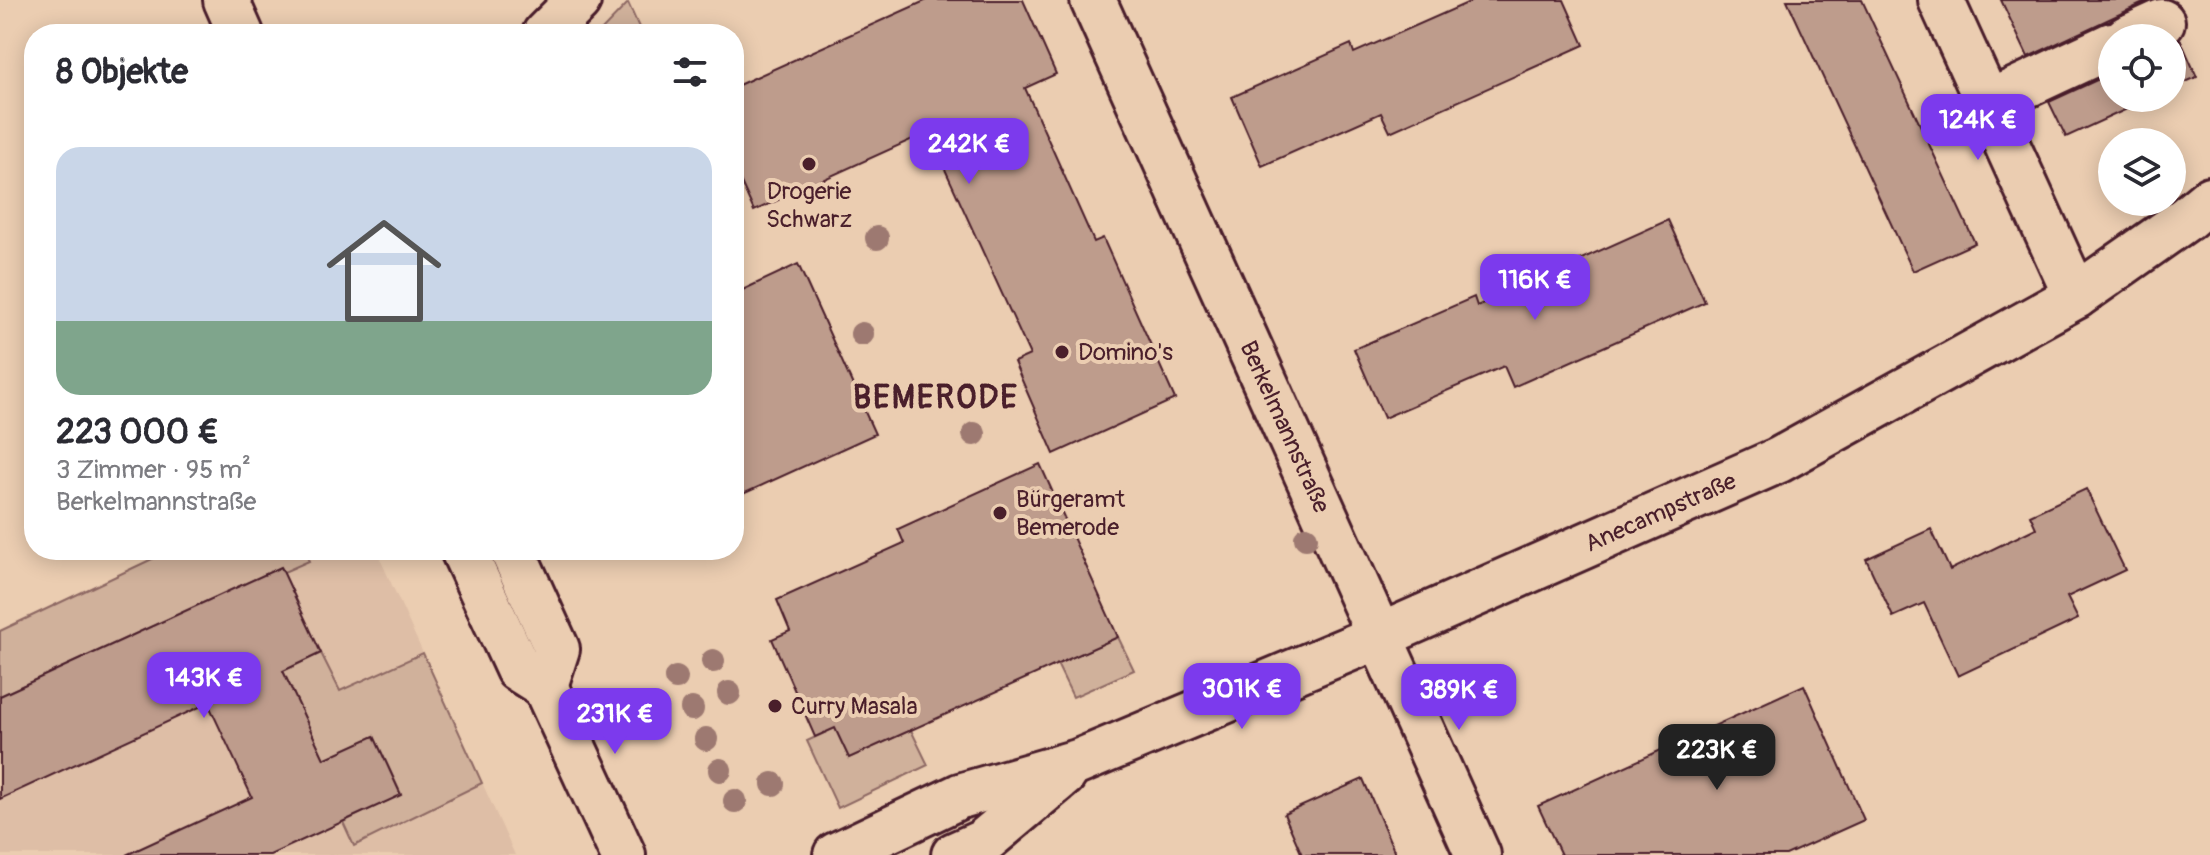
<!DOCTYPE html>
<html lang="de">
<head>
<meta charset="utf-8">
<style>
  body { margin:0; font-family:Pangolin,sans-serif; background:#f2f2f3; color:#2b2b33; height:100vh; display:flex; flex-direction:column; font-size:30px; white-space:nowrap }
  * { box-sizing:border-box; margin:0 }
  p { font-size:26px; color:#7c7c81 }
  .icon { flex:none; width:44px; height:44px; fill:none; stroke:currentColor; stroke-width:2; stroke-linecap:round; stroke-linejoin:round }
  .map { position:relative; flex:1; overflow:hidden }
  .details { position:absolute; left:24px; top:24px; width:720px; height:536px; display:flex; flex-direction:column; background:#fff; border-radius:32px; box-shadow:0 4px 20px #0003 }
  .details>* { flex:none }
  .buttons { position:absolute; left:2098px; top:24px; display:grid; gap:16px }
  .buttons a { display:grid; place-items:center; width:88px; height:88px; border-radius:50%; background:#fff; box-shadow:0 4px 20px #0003; font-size:40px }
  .price { position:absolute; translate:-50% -68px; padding:0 18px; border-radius:16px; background:#7c3aed; color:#fff; font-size:26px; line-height:52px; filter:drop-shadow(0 2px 4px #0008) }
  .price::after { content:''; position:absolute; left:50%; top:48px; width:24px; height:18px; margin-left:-12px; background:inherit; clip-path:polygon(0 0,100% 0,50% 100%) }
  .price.current { background:#222; color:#fff }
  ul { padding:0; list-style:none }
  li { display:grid; align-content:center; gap:16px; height:424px; padding:0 32px }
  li+li { border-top:2px solid #e1e1e2 }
  li span { display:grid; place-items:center; height:248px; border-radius:24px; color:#555 }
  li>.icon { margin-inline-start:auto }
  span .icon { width:144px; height:144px; fill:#fffc; stroke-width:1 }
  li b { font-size:34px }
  h2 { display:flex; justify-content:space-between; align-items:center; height:96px; padding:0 32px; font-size:34px }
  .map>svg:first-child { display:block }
  .built { fill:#debea6 }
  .green { fill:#d0b19b; stroke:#8d6863; stroke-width:2 }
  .building { fill:#be9c8c; stroke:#4a1f2b; stroke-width:2 }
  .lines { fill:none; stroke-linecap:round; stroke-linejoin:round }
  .minor-casing { stroke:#4a1f2b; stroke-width:50 }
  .major-casing { stroke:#4a1f2b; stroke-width:50 }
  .minor { stroke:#ebcdb1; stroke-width:44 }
  .major { stroke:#ebcdb1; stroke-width:44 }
  .tree { fill:#9d7971 }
  .poi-dot { fill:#4a1f2b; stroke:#ebcdb1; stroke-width:3 }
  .labels { text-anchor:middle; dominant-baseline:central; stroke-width:8; stroke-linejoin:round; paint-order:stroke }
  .poi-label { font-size:24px; fill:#4a1f2b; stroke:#ebcdb1; text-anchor:start }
  .street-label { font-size:24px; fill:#4a1f2b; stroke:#ebcdb1 }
  .district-label { font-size:32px; font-weight:bold; letter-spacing:2px; fill:#4a1f2b; stroke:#ebcdb1 }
</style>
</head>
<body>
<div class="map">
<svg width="2210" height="855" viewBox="0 0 2210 855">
  <rect width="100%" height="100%" fill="#ebcdb1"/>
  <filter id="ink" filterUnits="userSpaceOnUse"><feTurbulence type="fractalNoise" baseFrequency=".0125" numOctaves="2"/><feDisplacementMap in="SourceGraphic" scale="16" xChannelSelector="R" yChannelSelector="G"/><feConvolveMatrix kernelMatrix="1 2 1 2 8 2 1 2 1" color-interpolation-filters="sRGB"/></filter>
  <g filter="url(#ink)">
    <path class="built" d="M 171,550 L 376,550 L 515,855 L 0,855 L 0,631 Z"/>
    <g class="green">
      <path d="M 628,3 L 642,34 L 598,34 Z"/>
      <path d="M 171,550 L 304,550 L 309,561 L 284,572 L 281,567 L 0,696 L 0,631 Z"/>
      <path d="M 1118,637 L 1134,670 L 1073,697 L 1057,664 Z"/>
      <path d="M 321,653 L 340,691 L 423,653 L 482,783 L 354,846 L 343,822 L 401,794 L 374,736 L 324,759 L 283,671 Z"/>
      <path d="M 835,728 L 849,758 L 911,730 L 928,765 L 838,808 L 807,741 Z"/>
    </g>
    <g class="building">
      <path d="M 927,0 L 1023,0 L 1056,74 L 1025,88 L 1094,242 L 1103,238 L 1175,399 L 1054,454 L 1014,362 L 1030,355 L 928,132 L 754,211 L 734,167 L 734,87 Z"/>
      <path d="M 1474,0 L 1564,0 L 1584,45 L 1390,132 L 1381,113 L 1262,166 L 1232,97 L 1351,44 L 1354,53 Z"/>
      <path d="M 1787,0 L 1862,0 L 1975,243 L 1913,271 Z"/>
      <path d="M 2001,0 L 2150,0 L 2028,57 Z"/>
      <path d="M 2180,39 L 2197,77 L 2172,88 L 2172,45 Z"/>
      <path d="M 2112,73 L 2112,98 L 2151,98 L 2066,137 L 2049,102 Z"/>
      <path d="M 1668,220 L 1705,302 L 1513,387 L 1504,366 L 1384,418 L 1354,349 L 1474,297 L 1477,306 Z"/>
      <path d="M 798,264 L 875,434 L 734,498 L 734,294 Z"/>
      <path d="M 1040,464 L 1118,637 L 849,758 L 835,728 L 815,737 L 772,639 L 790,631 L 777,600 L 904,543 L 898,529 Z"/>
      <path d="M 2086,489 L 2125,570 L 2067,597 L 2078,619 L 1958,676 L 1924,603 L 1893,617 L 1866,559 L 1931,529 L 1950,570 L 2036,528 L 2030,515 Z"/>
      <path d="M 281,567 L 321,653 L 283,671 L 324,759 L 374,736 L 401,795 L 270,855 L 126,855 L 252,797 L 208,703 L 0,799 L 0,696 Z"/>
      <path d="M 1804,685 L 1864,820 L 1786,855 L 1561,855 L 1538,806 Z"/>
      <path d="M 1363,779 L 1396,855 L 1302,855 L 1284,814 Z"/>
    </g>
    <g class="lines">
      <g class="minor-casing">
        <g id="minor">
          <path id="s1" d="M 1093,0 L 1478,855"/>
          <path d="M 1941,0 L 2076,296"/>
          <path d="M 545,34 L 578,1"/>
          <path d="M 2127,38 L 2162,22"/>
          <path d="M 1988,103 L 2112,45"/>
          <path id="s2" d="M 836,855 L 960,796 L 1078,762 L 1380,636 L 1779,460 L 2076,296 L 2187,218 L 2210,199"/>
          <path d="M 954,855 L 983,842 L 1064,774"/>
        </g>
      </g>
      <g class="major-casing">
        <g id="major">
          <path d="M 226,0 L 241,34"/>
          <path d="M 463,550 L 518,669 L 545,686 L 623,855"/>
          <path d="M 512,550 L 557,649 L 545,686"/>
        </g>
      </g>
      <use href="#minor" class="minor"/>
      <use href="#major" class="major"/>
    </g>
    <g class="tree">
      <circle cx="877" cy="238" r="12"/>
      <circle cx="862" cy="334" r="12"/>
      <circle cx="974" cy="434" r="12"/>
      <circle cx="1306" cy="538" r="12"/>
      <circle cx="713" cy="661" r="12"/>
      <circle cx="676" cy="678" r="12"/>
      <circle cx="729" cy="693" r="12"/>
      <circle cx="692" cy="709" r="12"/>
      <circle cx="706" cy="739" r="12"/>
      <circle cx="720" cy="770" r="12"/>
      <circle cx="773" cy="784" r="12"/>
      <circle cx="735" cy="801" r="12"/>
    </g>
  </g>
  <g class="poi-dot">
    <circle cx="809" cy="164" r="8"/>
    <circle cx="1062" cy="352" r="8"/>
    <circle cx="1000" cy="513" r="8"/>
    <circle cx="775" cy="706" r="8"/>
  </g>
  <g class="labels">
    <g class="poi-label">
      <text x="809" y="191" text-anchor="middle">Drogerie<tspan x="809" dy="28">Schwarz</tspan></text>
      <text x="1078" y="352">Domino's</text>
      <text x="1016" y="499">Bürgeramt<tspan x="1016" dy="28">Bemerode</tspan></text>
      <text x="791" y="706">Curry Masala</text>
    </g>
    <g class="street-label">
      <text stroke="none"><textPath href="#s1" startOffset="468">Berkelmannstraße</textPath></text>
      <text stroke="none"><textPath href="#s2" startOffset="894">Anecampstraße</textPath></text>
    </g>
    <g class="district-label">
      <text x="936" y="398">BEMERODE</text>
    </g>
  </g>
</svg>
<div class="buttons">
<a><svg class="icon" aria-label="locate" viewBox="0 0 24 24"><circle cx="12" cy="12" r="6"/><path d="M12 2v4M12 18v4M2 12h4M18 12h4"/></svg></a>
<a><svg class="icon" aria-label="layers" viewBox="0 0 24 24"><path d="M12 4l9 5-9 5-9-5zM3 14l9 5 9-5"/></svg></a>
</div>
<b class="price" style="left:1978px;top:162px">124K €</b>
<b class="price" style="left:969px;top:186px">242K €</b>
<b class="price" style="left:1535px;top:322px">116K €</b>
<b class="price" style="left:204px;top:720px">143K €</b>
<b class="price" style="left:1242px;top:731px">301K €</b>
<b class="price" style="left:1459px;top:732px">389K €</b>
<b class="price" style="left:615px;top:756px">231K €</b>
<b class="price current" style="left:1717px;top:792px">223K €</b>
<section class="details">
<h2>8 Objekte<svg class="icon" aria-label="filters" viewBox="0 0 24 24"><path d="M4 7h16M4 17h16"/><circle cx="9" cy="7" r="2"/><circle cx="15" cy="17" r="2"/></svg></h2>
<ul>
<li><span style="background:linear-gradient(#c9d6e8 70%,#7fa58c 0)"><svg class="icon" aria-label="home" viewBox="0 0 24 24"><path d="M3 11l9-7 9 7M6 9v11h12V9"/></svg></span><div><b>223 000 €</b><p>3 Zimmer · 95 m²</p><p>Berkelmannstraße</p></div></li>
</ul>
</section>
</div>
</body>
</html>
